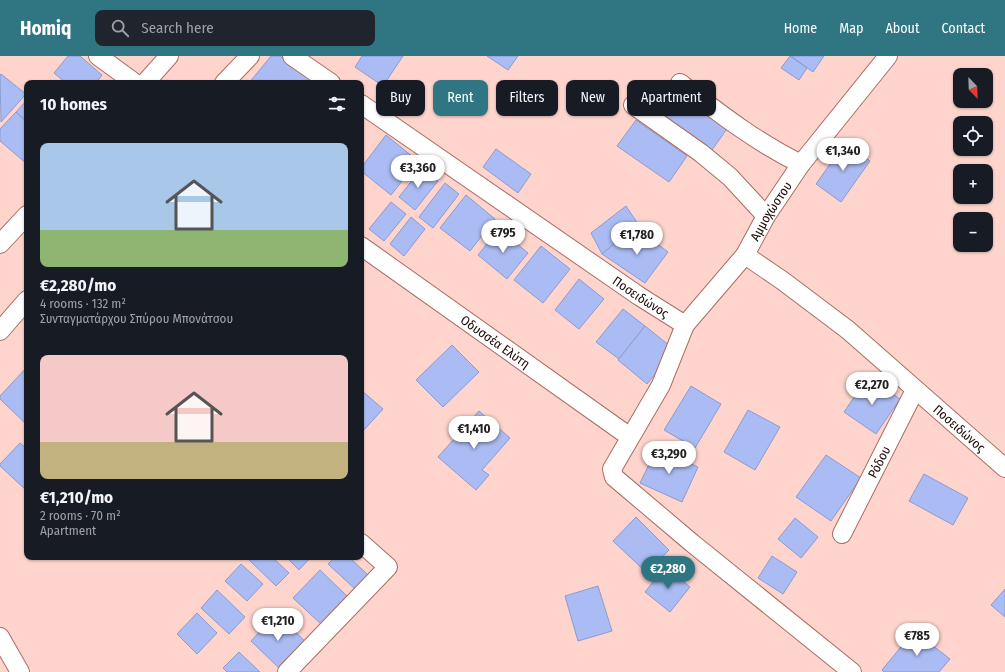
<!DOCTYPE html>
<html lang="en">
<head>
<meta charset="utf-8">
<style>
  body { margin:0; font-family:"Fira Sans Condensed",sans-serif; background:#20242c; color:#f1f3f6; height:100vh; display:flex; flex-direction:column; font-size:15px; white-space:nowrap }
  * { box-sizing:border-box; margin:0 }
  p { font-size:13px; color:#9ea1a6 }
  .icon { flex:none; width:22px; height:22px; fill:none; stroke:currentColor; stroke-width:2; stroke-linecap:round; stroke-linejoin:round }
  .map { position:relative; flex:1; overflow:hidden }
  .side { position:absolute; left:24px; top:24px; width:340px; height:480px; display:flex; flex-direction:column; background:#171b24; border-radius:8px; box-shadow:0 1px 3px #0004 }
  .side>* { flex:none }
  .guide { position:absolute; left:376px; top:24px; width:380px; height:36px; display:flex; gap:8px }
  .needle { width:26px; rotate:157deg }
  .tools { position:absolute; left:953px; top:12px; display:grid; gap:8px }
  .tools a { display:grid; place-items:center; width:40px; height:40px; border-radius:8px; background:#171b24; box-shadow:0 1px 3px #0004; font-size:20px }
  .price { position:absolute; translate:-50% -34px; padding:0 9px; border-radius:14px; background:#fff; color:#222; font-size:13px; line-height:26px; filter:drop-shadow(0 1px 2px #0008) }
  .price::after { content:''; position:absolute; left:50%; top:24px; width:12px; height:9px; margin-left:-6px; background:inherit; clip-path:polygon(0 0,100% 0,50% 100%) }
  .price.selected { background:#307682; color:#fff }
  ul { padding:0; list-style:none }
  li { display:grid; align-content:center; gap:8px; height:212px; padding:0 16px }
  li span { display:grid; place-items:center; height:124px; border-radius:8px; color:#555 }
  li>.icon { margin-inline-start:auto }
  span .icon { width:72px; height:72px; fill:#fffc; stroke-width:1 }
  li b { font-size:17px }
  h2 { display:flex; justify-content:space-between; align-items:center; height:48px; padding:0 16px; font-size:17px }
  .pill { padding:0 14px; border-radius:8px; background:#171b24; box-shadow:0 1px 3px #0004; font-size:14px; line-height:36px }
  .pill.selected { background:#307682; color:#fff }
  header { display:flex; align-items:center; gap:24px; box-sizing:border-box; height:56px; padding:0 20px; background:#307682; color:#fff }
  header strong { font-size:19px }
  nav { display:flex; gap:22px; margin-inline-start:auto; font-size:14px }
  .search { width:280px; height:36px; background:#20242c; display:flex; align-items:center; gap:10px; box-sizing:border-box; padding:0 14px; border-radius:8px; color:#9ea1a6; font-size:15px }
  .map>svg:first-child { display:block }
  .building { fill:#aabcf3; stroke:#8a9bd0 }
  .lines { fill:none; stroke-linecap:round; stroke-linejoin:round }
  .minor-casing { stroke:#ab6d62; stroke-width:20 }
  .minor { stroke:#fff; stroke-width:18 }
  .labels { text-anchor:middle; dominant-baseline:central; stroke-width:4; stroke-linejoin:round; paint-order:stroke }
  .street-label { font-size:13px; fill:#200906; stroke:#fed4cc }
</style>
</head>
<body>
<header>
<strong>Homiq</strong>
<div class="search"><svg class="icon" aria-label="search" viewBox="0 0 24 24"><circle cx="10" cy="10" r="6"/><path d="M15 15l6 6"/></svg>Search here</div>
<nav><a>Home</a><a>Map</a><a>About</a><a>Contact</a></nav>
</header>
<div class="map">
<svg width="1005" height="616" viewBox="0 0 1005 616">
  <rect width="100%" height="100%" fill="#fed4cc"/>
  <g class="building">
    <path d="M 68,0 L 80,0 L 102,19 L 96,27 L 66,27 L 54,17 Z"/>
    <path d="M 271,0 L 280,0 L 308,22 L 304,27 L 249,27 Z"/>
    <path d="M 362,0 L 403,0 L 383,30 L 355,11 Z"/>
    <path d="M 487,0 L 518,0 L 508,14 Z"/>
    <path d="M 790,0 L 807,12 L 799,24 L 781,12 Z"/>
    <path d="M 791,0 L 824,0 L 813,16 Z"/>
    <path d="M 1,18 L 26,38 L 1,66 L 0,19 Z"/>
    <path d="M 682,38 L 729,70 L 712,94 L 666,62 Z"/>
    <path d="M 27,44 L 27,66 L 16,56 Z"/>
    <path d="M 16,56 L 27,66 L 27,108 L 0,85 L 0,73 Z"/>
    <path d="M 636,64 L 687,100 L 669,126 L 617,90 Z"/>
    <path d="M 386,79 L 418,105 L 391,139 L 361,115 L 361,112 Z"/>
    <path d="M 845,87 L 870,105 L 841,146 L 816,128 Z"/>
    <path d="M 496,93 L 531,118 L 518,137 L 483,111 Z"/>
    <path d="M 422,112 L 438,125 L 415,154 L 399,141 Z"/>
    <path d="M 445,127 L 459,138 L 433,172 L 419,161 Z"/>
    <path d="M 466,139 L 495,163 L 470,195 L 440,172 Z"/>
    <path d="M 391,146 L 406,158 L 384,185 L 369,173 Z"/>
    <path d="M 626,150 L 638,168 L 602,198 L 591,177 Z"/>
    <path d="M 411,161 L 425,173 L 404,200 L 390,188 Z"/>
    <path d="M 499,173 L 528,197 L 507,223 L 478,199 Z"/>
    <path d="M 630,175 L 643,188 L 650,182 L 668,196 L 645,227 L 602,198 Z"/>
    <path d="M 541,190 L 570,213 L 543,247 L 514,224 Z"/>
    <path d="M 579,223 L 604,243 L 579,273 L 555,254 Z"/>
    <path d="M 623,253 L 645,270 L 619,303 L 596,286 Z"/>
    <path d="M 645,270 L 675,294 L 647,328 L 618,304 Z"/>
    <path d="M 452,289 L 479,316 L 443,351 L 416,324 Z"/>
    <path d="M 27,311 L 27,369 L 0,343 L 0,340 Z"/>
    <path d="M 868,321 L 900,343 L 876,378 L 844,356 Z"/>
    <path d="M 691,330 L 721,348 L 695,392 L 664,374 Z"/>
    <path d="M 361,334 L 383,353 L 363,375 L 361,373 Z"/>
    <path d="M 748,354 L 780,371 L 755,414 L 724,396 Z"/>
    <path d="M 479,355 L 510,382 L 482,414 L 489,419 L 476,434 L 438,401 Z"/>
    <path d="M 20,387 L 27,393 L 27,435 L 0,410 L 0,408 Z"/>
    <path d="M 657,392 L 698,411 L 682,446 L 640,427 Z"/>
    <path d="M 826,399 L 861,422 L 831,465 L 796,441 Z"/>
    <path d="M 924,418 L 968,442 L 953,469 L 909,445 Z"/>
    <path d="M 636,461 L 669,494 L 647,517 L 613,485 Z"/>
    <path d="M 795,462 L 818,481 L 801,502 L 778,483 Z"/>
    <path d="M 772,500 L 797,516 L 783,538 L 758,522 Z"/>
    <path d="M 246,501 L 272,501 L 289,517 L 276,530 Z"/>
    <path d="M 286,501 L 311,501 L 299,514 Z"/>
    <path d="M 335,501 L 349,501 L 368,519 L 355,533 L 328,508 Z"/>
    <path d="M 241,508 L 263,528 L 247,545 L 225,525 Z"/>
    <path d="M 665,511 L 690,531 L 670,556 L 645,536 Z"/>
    <path d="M 320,514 L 348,541 L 322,569 L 293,542 Z"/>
    <path d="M 598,530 L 612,575 L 578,585 L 565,540 Z"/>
    <path d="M 1005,533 L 1005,561 L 991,549 Z"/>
    <path d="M 217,534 L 245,561 L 229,578 L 201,552 Z"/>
    <path d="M 197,557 L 217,577 L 197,598 L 177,578 Z"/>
    <path d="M 276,558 L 306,586 L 280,613 L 251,585 Z"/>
    <path d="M 914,575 L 950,603 L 939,616 L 884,616 L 882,614 Z"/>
    <path d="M 239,596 L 260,616 L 227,616 L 223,612 Z"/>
  </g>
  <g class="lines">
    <g class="minor-casing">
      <g id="minor">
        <path d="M 98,0 L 135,27"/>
        <path d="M 292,0 L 331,27"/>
        <path d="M 145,27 L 169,0"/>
        <path d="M 224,27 L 250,0"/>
        <path d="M 680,27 C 719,57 756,86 801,108"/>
        <path id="s1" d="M 361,48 L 639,240 L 685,269"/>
        <path d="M 633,49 L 701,97 L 730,121 L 766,160"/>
        <path d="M 0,188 L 27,159"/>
        <path id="s2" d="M 361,190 L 630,381"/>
        <path id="s3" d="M 745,199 L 783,225 L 848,274 L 1005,412"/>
        <path d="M 0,275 L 27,244"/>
        <path id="s4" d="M 842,478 L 915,334"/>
        <path d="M 0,581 L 20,616"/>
        <path d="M 287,616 L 388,511 L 361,487"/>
        <path id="s5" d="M 852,616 L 692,487 L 614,421 L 612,413 L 661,329 L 685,269 L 745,199 L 766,160 L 801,108 L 888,0"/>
      </g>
    </g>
    <use href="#minor" class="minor"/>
  </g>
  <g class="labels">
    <g class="street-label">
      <text stroke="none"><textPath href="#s5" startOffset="621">Αμμοχώστου</textPath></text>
      <text stroke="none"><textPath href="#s1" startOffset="340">Ποσειδώνος</textPath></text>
      <text stroke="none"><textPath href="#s2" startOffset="165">Οδυσσέα Ελύτη</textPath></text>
      <text stroke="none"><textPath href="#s3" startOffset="276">Ποσειδώνος</textPath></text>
      <text stroke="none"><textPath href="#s4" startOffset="81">Ρόδου</textPath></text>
    </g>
  </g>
</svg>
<div class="tools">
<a><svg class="needle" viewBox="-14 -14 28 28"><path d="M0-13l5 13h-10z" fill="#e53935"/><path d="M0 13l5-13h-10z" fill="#9ea1a6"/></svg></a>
<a><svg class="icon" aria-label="locate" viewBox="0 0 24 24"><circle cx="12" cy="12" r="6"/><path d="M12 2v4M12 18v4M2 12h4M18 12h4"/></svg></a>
<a>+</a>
<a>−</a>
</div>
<b class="price" style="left:843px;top:116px">€1,340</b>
<b class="price" style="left:418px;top:133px">€3,360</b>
<b class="price" style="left:503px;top:198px">€795</b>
<b class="price" style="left:637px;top:200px">€1,780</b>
<b class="price" style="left:872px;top:350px">€2,270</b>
<b class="price" style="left:474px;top:394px">€1,410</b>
<b class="price" style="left:669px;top:419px">€3,290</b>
<b class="price selected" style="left:668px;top:534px">€2,280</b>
<b class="price" style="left:278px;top:586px">€1,210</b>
<b class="price" style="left:917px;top:601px">€785</b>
<div class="guide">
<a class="pill">Buy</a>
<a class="pill selected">Rent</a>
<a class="pill">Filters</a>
<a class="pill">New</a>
<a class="pill">Apartment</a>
</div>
<section class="side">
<h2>10 homes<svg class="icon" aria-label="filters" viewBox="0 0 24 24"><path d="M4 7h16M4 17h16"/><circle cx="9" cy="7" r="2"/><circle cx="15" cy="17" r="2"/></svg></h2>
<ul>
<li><span style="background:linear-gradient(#a9c7e8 70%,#8fb573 0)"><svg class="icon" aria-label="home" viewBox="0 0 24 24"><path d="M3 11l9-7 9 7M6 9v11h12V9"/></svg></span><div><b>€2,280/mo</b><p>4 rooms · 132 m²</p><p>Συνταγματάρχου Σπύρου Μπονάτσου</p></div></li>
<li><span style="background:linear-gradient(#f6c9c9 70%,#c2b280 0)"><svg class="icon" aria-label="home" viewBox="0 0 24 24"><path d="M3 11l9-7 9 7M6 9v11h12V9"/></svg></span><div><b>€1,210/mo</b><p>2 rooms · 70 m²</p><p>Apartment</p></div></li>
</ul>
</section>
</div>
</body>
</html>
